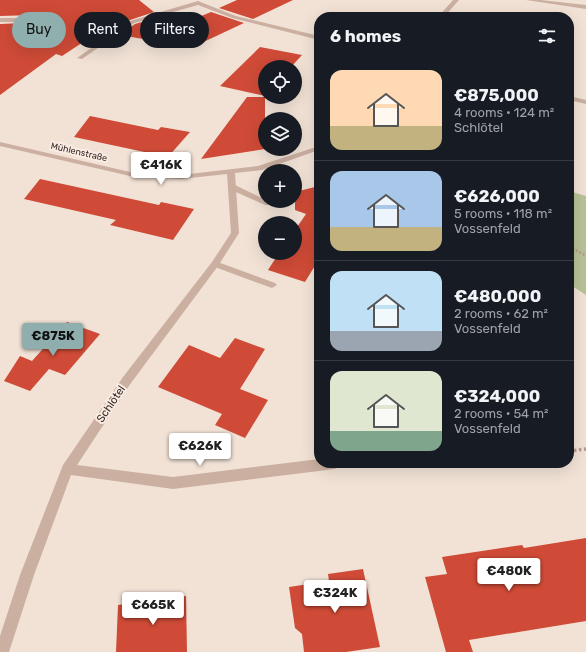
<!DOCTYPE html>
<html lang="en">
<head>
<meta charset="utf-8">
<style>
  body { margin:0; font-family:Rubik,sans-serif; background:#242831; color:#f1f3f6; height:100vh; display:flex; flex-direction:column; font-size:15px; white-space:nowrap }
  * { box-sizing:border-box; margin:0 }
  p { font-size:13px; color:#9ea1a6 }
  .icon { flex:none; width:22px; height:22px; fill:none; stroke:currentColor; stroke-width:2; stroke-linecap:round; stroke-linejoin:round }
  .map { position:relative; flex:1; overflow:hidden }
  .panel { position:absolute; left:314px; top:12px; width:260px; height:456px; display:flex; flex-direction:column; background:#171b24; border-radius:16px; box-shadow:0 4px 16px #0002 }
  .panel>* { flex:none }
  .top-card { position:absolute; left:12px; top:12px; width:242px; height:36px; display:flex; gap:8px }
  .tools { position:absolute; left:258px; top:60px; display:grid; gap:8px }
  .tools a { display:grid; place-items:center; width:44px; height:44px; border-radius:50%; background:#171b24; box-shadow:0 4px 16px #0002; font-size:20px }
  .price { position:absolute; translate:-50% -34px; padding:0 9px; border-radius:4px; background:#fff; color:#222; font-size:13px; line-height:26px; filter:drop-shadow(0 1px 2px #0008) }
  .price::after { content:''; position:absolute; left:50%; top:24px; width:12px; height:9px; margin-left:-6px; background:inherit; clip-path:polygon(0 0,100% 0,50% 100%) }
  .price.selected { background:#8faeae; color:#111 }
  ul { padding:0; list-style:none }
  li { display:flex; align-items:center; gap:12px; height:100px; padding:0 16px }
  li+li { border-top:1px solid #363941 }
  li span { display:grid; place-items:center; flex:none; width:112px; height:80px; border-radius:12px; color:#555 }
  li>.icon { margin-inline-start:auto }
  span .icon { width:48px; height:48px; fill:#fffc; stroke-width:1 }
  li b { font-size:17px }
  h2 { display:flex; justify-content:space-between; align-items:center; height:48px; padding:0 16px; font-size:17px }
  .tag { padding:0 14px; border-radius:18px; background:#171b24; box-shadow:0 4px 16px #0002; font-size:14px; line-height:36px }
  .tag.selected { background:#8faeae; color:#111 }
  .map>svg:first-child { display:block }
  .green { fill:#b8c295 }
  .building { fill:#cf4b37 }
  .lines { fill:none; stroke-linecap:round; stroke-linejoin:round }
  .path-far1 { stroke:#b7998b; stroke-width:2.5; stroke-dasharray:2 2; stroke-linecap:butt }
  .path { stroke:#b7998b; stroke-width:3.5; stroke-dasharray:2.5 2.5; stroke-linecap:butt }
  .lane { fill:#cbb0a1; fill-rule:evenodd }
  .street { fill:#cbb0a1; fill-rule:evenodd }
  .labels { text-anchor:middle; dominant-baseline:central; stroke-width:4; stroke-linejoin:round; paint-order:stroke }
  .far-street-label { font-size:9px; fill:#352825; stroke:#faece2 }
  .street-label { font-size:11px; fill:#352825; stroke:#faece2 }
</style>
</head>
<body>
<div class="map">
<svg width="586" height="652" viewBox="0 0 586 652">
  <rect width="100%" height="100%" fill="#f2e2d6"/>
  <path class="green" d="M 569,191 L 586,196 L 586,295 L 569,284 Z"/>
  <g class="building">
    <path d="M 0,0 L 139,0 L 154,12 L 130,20 L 111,33 L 100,31 L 62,56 L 56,54 L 0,95 L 0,24 L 23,23 L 36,20 L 38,18 L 34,15 L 0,16 Z"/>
    <path d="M 237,0 L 293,0 L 253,19 L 219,8 Z"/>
    <path d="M 211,12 L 244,23 L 197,45 L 188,43 L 195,48 L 120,35 L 135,24 L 159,17 L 172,28 Z"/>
    <path d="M 260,47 L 302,55 L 291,67 L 265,67 L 265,96 L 220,86 Z"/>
    <path d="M 247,97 L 265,97 L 265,149 L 201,159 Z"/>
    <path d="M 90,116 L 158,130 L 161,127 L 190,132 L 168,157 L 74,137 Z"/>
    <path d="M 40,179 L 159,205 L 161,202 L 194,209 L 173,240 L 110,225 L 116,220 L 24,199 Z"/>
    <path d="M 319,186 L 319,259 L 305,282 L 268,270 L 279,253 L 295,253 L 295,230 L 306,214 L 295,210 L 295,192 Z"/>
    <path d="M 67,322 L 100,334 L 65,375 L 49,369 L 30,391 L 4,381 L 20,356 L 32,361 Z"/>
    <path d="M 235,338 L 265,349 L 240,389 L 268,400 L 245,438 L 215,425 L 222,414 L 158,387 L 189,345 L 220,358 Z"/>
    <path d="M 586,538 L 586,621 L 469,640 L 473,652 L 446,652 L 425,577 L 447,574 L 442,557 L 522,545 L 524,548 Z"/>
    <path d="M 363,569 L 380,647 L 346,652 L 304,652 L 302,634 L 295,628 L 289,587 L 329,581 L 328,574 Z"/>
    <path d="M 186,596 L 187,652 L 116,652 L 118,605 Z"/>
  </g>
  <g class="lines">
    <path class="path-far1" d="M 569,246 L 586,256"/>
    <path class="path" d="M 569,451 L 586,449"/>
    <g class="lane">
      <path d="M 34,16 L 37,18 L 36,19 L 23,22 L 0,22 L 0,18 L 23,18 Z"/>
      <path d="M 229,185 L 235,185 L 272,203 L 271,205 L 265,205 L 229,189 Z"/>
      <path d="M 215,261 L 275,283 L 277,285 L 272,288 L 212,266 L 210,264 Z"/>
    </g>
    <g class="street">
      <path d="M 453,0 L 459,0 L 444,17 L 438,17 Z"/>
      <path d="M 526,0 L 541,0 L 586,5 L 586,9 Z"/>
      <path d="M 198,1 L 236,16 L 319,36 L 319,40 L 232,18 L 198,5 L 134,23 L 82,59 L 77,58 L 130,21 Z"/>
      <path d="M 569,96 L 586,100 L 586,104 L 569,100 Z"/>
      <path d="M 0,142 L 130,172 L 181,175 L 258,166 L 319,146 L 319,150 L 262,170 L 235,173 L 239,233 L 218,266 L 131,383 L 77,465 L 173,477 L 319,459 L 319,463 L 341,463 L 339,467 L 335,469 L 173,489 L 71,475 L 34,575 L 9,652 L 0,652 L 0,636 L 20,575 L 63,465 L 123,377 L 212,262 L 231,233 L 227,174 L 181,179 L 130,176 L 0,146 Z"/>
    </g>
  </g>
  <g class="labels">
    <g class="far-street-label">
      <text transform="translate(79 152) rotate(13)">Mühlenstraße</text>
    </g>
    <g class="street-label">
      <text transform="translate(111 404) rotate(-56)">Schlötel</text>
    </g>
  </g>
</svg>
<div class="tools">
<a><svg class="icon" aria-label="locate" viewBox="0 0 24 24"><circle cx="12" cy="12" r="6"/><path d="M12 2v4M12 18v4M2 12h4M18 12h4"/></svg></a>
<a><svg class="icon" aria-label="layers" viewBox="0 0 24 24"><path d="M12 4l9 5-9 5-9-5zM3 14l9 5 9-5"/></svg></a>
<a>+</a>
<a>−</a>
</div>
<b class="price" style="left:161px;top:186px">€416K</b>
<b class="price selected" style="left:53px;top:357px">€875K</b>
<b class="price" style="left:200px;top:467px">€626K</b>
<b class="price" style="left:509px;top:592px">€480K</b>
<b class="price" style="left:335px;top:614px">€324K</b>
<b class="price" style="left:153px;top:626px">€665K</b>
<div class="top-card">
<a class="tag selected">Buy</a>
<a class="tag">Rent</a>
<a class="tag">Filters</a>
</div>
<section class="panel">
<h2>6 homes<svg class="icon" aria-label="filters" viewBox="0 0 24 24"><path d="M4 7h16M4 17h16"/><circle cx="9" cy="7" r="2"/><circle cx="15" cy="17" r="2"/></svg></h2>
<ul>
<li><span style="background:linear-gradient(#ffd9b3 70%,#c2b280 0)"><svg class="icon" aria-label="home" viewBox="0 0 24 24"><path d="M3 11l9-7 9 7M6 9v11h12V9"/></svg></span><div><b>€875,000</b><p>4 rooms · 124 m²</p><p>Schlötel</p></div></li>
<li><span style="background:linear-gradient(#a9c7e8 70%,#c2b280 0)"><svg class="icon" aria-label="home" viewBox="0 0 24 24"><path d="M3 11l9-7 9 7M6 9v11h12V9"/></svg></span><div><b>€626,000</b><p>5 rooms · 118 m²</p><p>Vossenfeld</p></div></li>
<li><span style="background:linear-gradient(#bfe0f5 75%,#9aa5b1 0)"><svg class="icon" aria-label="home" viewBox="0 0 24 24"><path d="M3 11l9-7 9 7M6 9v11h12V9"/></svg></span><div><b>€480,000</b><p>2 rooms · 62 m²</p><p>Vossenfeld</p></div></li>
<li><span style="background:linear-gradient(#dfe7d0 75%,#7fa58c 0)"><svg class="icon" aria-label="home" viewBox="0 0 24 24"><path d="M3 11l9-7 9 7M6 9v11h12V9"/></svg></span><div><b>€324,000</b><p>2 rooms · 54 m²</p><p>Vossenfeld</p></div></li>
</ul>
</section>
</div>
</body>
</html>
